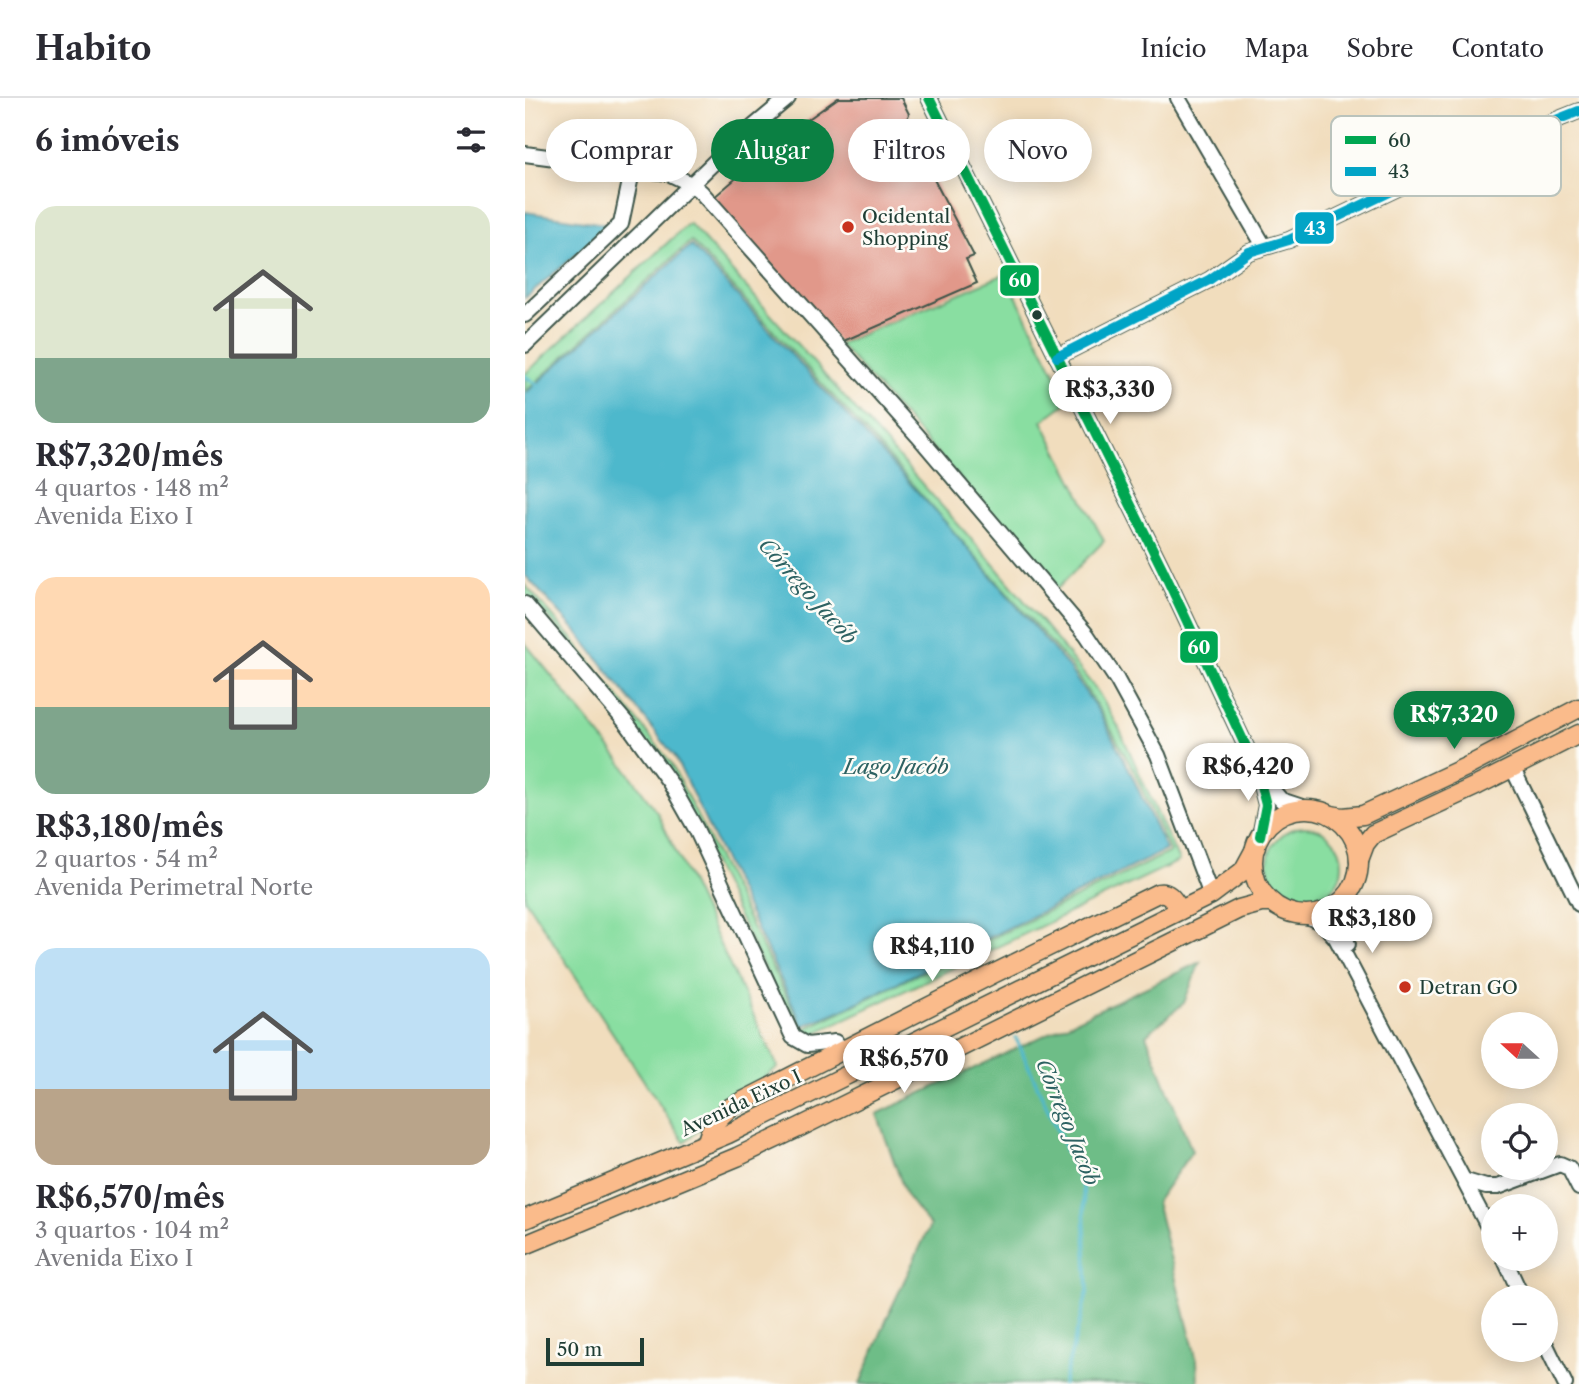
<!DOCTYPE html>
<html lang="pt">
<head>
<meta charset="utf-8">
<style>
  body { margin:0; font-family:"Libre Caslon Text",serif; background:#f7f7f7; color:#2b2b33; height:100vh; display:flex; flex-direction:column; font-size:26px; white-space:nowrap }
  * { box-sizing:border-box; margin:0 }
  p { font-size:23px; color:#7c7c81 }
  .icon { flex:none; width:38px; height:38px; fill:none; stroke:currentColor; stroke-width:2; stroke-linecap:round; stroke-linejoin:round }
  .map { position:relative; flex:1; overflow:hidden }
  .drawer { display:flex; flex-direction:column; background:#fff; width:525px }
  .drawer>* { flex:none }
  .hud { position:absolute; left:21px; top:21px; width:665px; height:63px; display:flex; gap:14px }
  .needle { width:46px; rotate:291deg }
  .fabs { position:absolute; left:956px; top:914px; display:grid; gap:14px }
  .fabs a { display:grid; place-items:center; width:77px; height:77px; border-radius:50%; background:#fff; box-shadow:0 4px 18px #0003; font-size:35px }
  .scale { position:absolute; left:21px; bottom:18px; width:98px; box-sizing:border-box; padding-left:7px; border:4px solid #1f3d34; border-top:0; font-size:19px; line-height:24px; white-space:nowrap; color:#1f3d34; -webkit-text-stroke:5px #fdfcf7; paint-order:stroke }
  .price { position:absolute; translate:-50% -60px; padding:0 16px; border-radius:24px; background:#fff; color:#222; font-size:23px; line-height:46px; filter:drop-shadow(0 2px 4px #0008) }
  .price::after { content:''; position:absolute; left:50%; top:42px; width:21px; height:16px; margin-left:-10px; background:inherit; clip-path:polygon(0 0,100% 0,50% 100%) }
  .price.active { background:#0b8043; color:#fff }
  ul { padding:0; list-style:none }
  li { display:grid; align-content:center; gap:14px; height:371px; padding:0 35px }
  li span { display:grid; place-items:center; height:217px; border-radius:21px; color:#555 }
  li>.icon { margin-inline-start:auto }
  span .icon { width:126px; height:126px; fill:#fffc; stroke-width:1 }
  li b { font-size:30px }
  h2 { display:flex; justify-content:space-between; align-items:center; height:84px; padding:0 35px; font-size:30px }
  .chip { padding:0 24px; border-radius:32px; background:#fff; box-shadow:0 4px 18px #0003; font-size:24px; line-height:63px }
  .chip.active { background:#0b8043; color:#fff }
  header { display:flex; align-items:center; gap:42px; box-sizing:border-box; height:98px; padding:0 35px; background:#fff; border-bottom:2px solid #e1e1e2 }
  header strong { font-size:33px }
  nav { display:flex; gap:38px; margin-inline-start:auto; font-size:24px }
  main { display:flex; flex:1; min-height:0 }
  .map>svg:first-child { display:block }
  .green { fill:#89dea1; stroke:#548e6a; stroke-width:2 }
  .forest { fill:#6ebd87; stroke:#467d5e; stroke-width:2 }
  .water { fill:#4eb8cc; stroke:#367a80; stroke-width:2 }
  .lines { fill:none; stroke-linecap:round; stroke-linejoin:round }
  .stream { stroke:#4eb8cc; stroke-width:3.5 }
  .building { fill:#e1988a }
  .minor-casing { stroke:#3e5549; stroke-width:18 }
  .major-casing { stroke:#3e5549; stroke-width:21 }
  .minor { stroke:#fff; stroke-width:14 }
  .major { stroke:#fabb8b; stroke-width:18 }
  .bus-1-casing { stroke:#fdfcf7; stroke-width:16 }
  .bus-2-casing { stroke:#fdfcf7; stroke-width:16 }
  .bus-1 { stroke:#00a651; stroke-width:10 }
  .bus-2 { stroke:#02a4c6; stroke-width:10 }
  .poi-dot { fill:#c8321e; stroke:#fdfcf7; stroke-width:2.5 }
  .bus-dot { fill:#1f3d34; stroke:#fdfcf7; stroke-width:2.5 }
  .labels { text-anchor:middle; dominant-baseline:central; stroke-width:5; stroke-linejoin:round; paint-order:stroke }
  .poi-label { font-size:19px; fill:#1f3d34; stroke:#fdfcf7; text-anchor:start }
  .street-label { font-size:19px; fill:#1f3d34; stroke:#fdfcf7 }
  .water-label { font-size:21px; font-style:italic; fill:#2d6262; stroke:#fdfcf7 }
  .key { fill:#fdfcf7; stroke:#bac3bc; stroke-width:2 }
  .key-label { font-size:19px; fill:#1f3d34 }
  .line-badge { stroke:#fdfcf7; stroke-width:2.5 }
  .badge-label { font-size:19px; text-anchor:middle; font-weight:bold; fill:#fff }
</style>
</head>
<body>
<header>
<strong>Habito</strong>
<nav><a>Início</a><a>Mapa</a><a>Sobre</a><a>Contato</a></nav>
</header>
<main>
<section class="drawer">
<h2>6 imóveis<svg class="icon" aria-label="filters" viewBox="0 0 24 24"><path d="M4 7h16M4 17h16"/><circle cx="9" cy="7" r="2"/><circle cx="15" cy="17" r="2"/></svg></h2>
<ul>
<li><span style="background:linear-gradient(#dfe7d0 70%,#7fa58c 0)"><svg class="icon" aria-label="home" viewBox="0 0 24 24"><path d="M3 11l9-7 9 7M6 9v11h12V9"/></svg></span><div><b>R$7,320/mês</b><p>4 quartos · 148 m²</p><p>Avenida Eixo I</p></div></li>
<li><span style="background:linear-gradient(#ffd9b3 60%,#7fa58c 0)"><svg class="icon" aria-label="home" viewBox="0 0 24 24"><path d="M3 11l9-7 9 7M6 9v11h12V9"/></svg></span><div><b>R$3,180/mês</b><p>2 quartos · 54 m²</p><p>Avenida Perimetral Norte</p></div></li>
<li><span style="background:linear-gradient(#bfe0f5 65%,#b9a48a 0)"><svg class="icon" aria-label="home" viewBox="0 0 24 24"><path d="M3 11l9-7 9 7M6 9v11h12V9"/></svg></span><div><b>R$6,570/mês</b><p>3 quartos · 104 m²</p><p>Avenida Eixo I</p></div></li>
</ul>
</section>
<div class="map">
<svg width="1054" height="1286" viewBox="0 0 1054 1286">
  <rect width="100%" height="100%" fill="#fdfcf7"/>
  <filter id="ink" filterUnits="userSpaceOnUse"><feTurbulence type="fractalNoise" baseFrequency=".0143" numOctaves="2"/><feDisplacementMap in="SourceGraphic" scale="14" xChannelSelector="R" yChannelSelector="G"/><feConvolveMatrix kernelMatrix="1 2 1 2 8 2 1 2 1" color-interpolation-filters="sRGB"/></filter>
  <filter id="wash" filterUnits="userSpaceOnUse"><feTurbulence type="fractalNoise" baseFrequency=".00686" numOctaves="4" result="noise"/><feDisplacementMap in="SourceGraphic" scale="28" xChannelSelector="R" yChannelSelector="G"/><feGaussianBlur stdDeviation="1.57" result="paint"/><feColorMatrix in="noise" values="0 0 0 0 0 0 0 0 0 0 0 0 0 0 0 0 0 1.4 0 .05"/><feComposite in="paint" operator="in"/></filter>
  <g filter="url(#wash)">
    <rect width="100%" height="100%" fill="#f1ddbd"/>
    <g class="green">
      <path d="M 164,125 L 465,462 L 522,530 L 573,594 L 593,628 L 654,763 L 282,939 L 272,937 L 140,668 L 44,542 L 0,495 L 0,487 L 47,540 L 146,665 L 278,932 L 645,754 L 608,671 L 576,614 L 544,565 L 351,345 L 166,143 L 0,294 L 0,276 Z"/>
      <path d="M 480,176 L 544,303 L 517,323 L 579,443 L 533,490 L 314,246 Z"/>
      <path d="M 0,545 L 94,661 L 132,714 L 253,969 L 159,1044 L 0,801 Z"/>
      <circle cx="780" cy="766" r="37"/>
    </g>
    <path class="forest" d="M 675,864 L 659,905 L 621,937 L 667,1053 L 631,1104 L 672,1263 L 673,1286 L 335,1286 L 366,1211 L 405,1128 L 381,1097 L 352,1016 Z"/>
    <g class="water">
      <path d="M 0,114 L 85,127 L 0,200 Z"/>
      <path d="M 166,147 L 421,425 L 541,566 L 574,614 L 604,671 L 641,752 L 323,909 L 278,928 L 150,659 L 52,534 L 0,477 L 0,296 Z"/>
    </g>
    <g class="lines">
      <g class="stream">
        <path d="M 0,278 L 13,287"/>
        <path d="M 448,843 L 453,854"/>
        <path d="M 478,911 L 480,915"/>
        <path d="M 491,940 L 558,1090 L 563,1192 L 538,1286"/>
      </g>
    </g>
    <g id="blocks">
      <path class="building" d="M 313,0 L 376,0 L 384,16 L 380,26 L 449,158 L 441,161 L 452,185 L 314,245 L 188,100 L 264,35 Z"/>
    </g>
  </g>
  <g filter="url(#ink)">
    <use href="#blocks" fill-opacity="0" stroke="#3e5549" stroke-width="2"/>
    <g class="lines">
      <g class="minor-casing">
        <g id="minor">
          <path d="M 404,0 L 637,470 L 732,672 L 741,707 L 735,738"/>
          <path d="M 653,0 L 739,148"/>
          <path d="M 0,56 L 143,75 L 166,86 L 176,94 L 393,338 L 562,537 L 592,582 L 633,657 L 686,797"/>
          <path d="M 0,217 L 96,126 L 108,69"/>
          <path d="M 0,247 L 209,45 L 263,0"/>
          <path d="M 532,259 L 684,182 L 724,154 L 764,142 L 938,59 L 1054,13"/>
          <path d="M 0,506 L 103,627 L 145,685 L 171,731 L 268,939 L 282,947 L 310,944 L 319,952"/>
          <path d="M 987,669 L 1054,806"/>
          <path d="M 739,682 L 756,702 L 783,711"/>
          <path d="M 779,817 L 798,825 L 811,840 L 968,1138"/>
          <path d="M 823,846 C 813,827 814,814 823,796"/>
          <path d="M 941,1083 L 961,1089 L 973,1089 L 1035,1066 L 1044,1070 L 1054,1090"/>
          <path d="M 979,1160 L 997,1199"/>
          <path d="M 1020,1245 L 1040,1286"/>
        </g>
      </g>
      <g class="major-casing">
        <g id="major">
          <circle cx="781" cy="764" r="53"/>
          <path d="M 806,717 L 818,719 L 838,717 L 943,668 L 1054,610"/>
          <path d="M 834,762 L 840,746 L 848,736 L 953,687 L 1054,636"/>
          <path d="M 182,1045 C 184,1029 194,1019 206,1009 L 468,876 L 633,795 C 645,793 649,803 655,812"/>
          <path d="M 0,1121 L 203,1036 L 686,797 L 718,773 L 731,749"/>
          <path d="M 0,1147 L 212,1059 L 275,1029 L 714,811 L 736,805 L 747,805"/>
        </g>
      </g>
      <use href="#minor" class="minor"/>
      <use href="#major" class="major"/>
      <g class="bus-1-casing">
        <path id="bus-1" d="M 404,0 L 637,470 L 732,672 L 741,707 L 735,738"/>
      </g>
      <g class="bus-2-casing">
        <path id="bus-2" d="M 532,259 L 684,182 L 724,154 L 764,142 L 938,59 L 1054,13"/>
      </g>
      <use href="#bus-1" class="bus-1"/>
      <use href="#bus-2" class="bus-2"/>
    </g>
  </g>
  <g class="poi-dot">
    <circle cx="323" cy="129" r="7"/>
    <circle cx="880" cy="889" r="7"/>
  </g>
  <circle class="bus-dot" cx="512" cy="217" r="6"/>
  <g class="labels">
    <g class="poi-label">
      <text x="337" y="118">Ocidental<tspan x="337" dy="22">Shopping</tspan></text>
      <text x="894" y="889">Detran GO</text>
    </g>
    <g class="street-label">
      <text transform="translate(216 1005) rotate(-25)">Avenida Eixo I</text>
    </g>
    <g class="water-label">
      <text transform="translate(283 493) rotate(48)">Córrego Jacób</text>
      <text x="371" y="668">Lago Jacób</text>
      <text transform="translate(543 1024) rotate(68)">Córrego Jacób</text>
    </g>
  </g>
  <rect x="806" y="18" width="230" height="80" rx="10" class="key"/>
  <rect x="820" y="38" width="31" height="8" fill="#00a651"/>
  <rect x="820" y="69" width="31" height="9" fill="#02a4c6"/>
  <g class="key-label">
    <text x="863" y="49">60</text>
    <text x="863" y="80">43</text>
  </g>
  <g class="line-badge">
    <rect x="769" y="113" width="41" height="34" rx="7" fill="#02a4c6"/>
    <rect x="474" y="166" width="41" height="33" rx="7" fill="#00a651"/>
    <rect x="654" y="532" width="40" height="34" rx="7" fill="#00a651"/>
  </g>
  <g class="badge-label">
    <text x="790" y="137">43</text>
    <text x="495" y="189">60</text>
    <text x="674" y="556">60</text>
  </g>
</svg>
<div class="fabs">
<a><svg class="needle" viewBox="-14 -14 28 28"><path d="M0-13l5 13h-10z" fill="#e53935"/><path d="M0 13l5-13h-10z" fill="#7c7c81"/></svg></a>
<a><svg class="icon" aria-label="locate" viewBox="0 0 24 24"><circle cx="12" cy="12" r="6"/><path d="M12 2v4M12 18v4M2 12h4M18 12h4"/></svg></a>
<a>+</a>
<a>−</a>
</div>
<div class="scale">50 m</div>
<b class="price" style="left:585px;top:328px">R$3,330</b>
<b class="price active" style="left:929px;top:653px">R$7,320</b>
<b class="price" style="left:723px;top:705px">R$6,420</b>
<b class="price" style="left:847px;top:857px">R$3,180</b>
<b class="price" style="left:407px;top:885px">R$4,110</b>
<b class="price" style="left:379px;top:997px">R$6,570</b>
<div class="hud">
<a class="chip">Comprar</a>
<a class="chip active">Alugar</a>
<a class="chip">Filtros</a>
<a class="chip">Novo</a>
</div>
</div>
</main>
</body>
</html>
